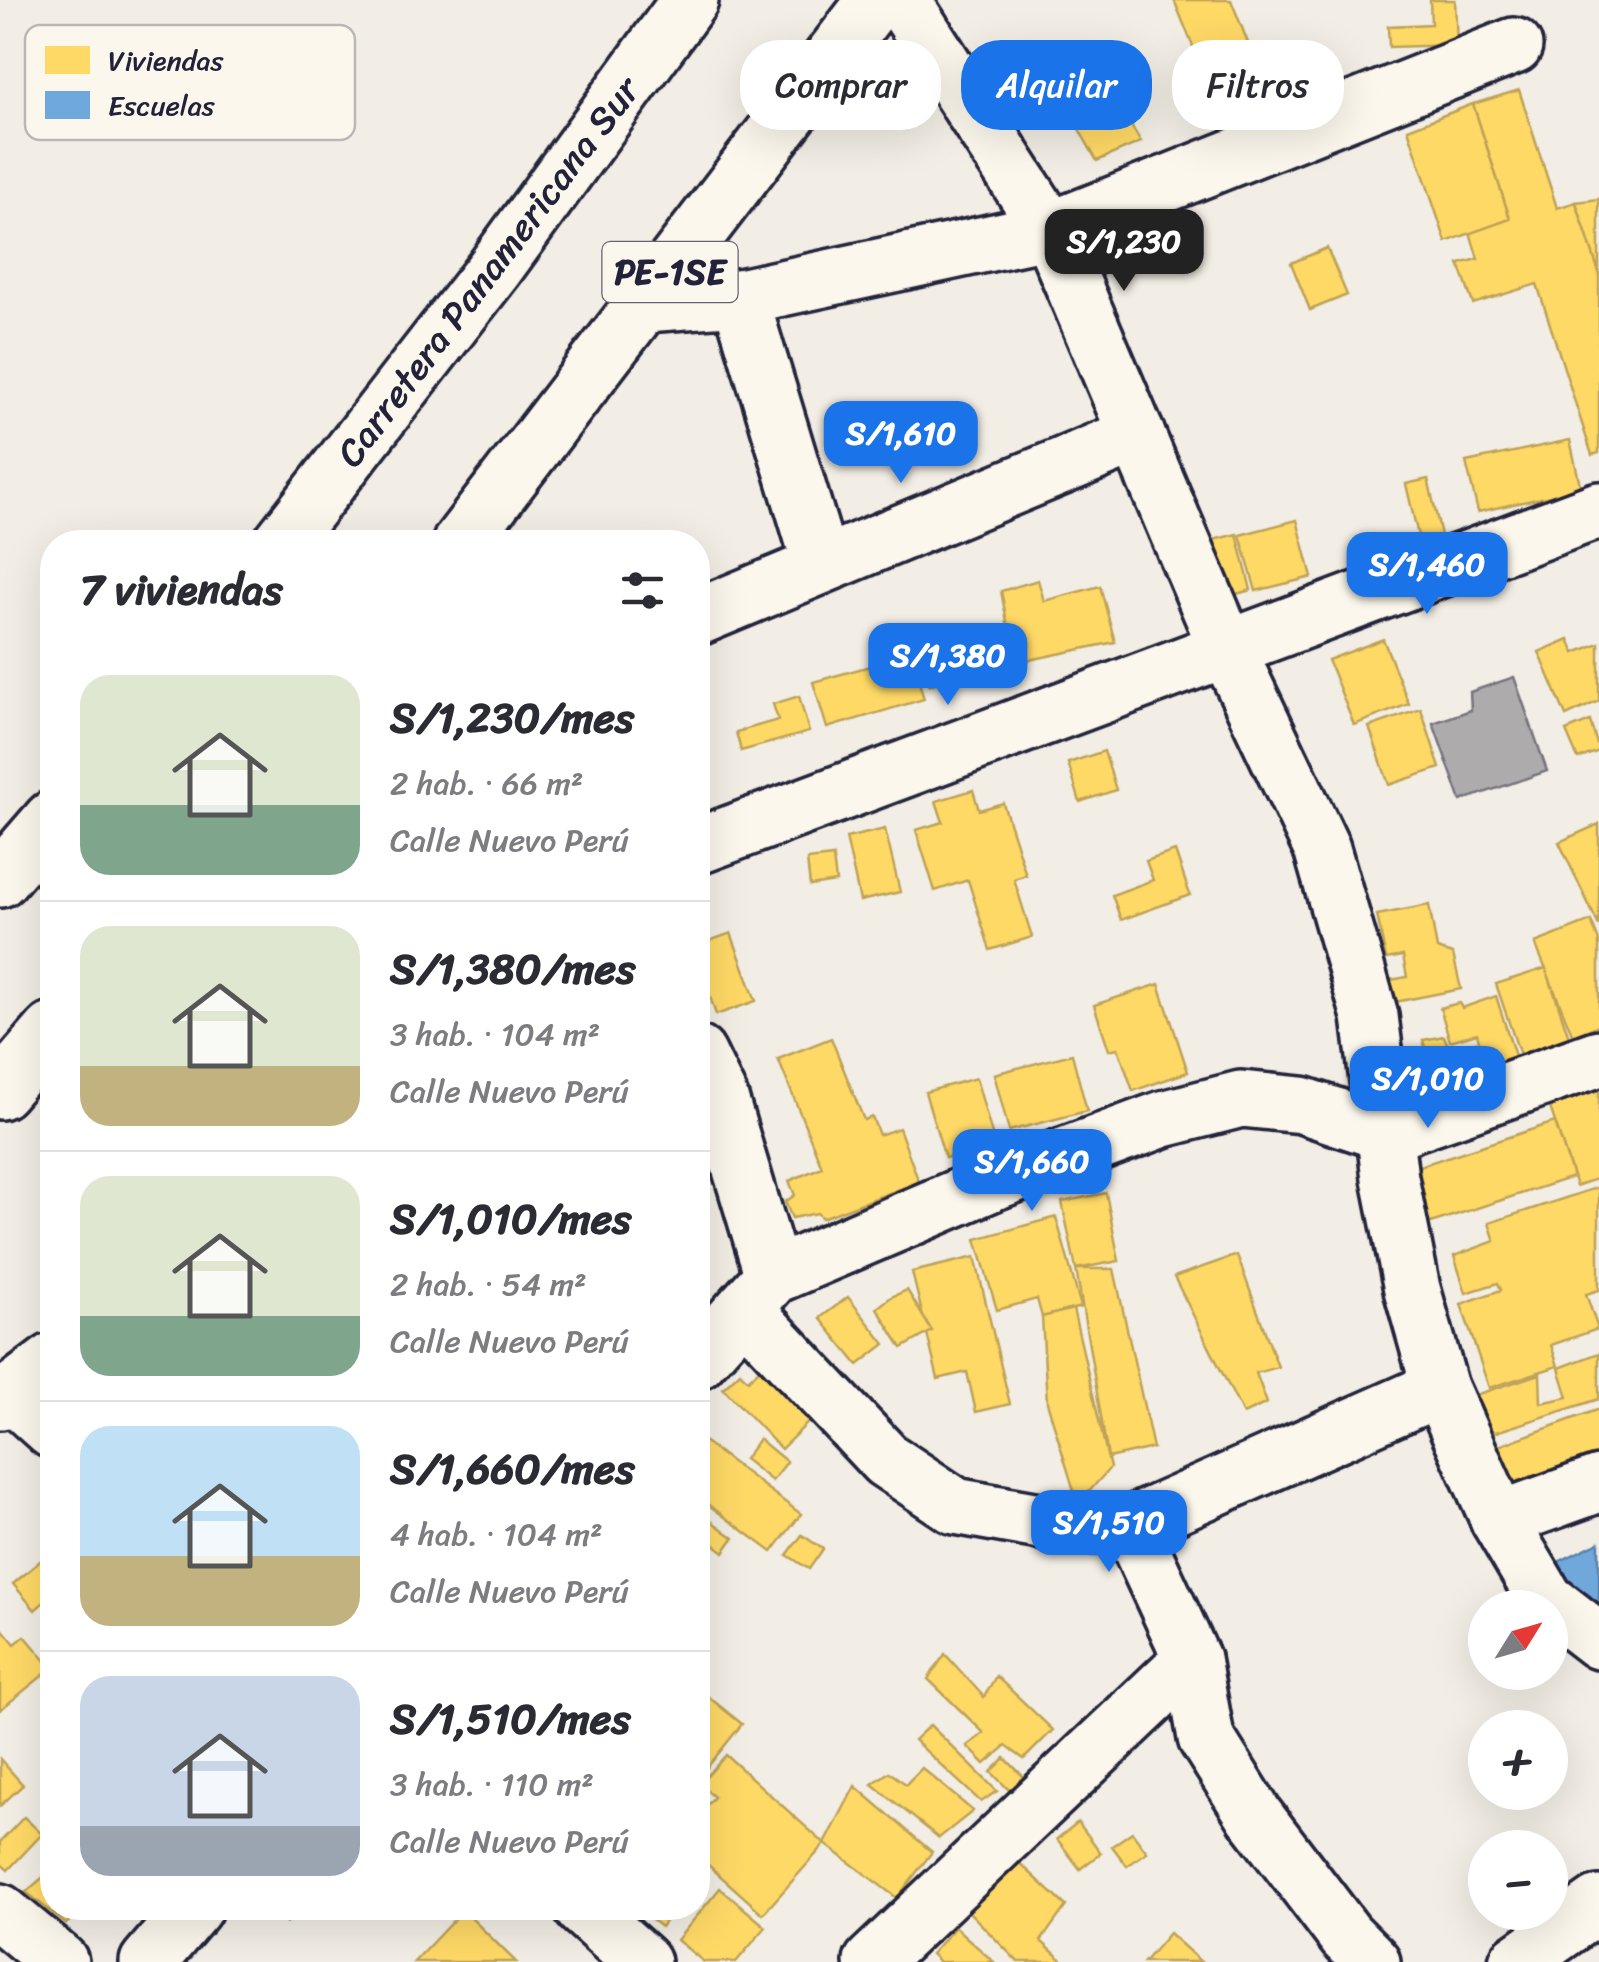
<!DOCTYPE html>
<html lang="es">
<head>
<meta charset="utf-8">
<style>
  body { margin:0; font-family:Sriracha,sans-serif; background:#f7f7f7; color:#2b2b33; height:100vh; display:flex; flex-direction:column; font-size:38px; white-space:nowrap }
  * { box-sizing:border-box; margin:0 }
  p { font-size:32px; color:#7c7c81 }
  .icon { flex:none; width:55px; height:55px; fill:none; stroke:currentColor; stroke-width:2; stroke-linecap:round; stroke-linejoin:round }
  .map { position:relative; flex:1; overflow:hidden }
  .drawer { position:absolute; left:40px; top:530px; width:670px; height:1390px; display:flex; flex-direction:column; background:#fff; border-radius:40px; box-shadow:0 10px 40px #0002 }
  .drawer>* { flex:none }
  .banner { position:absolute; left:740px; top:40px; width:708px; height:90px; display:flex; gap:20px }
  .needle { width:65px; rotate:53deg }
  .buttons { position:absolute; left:1468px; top:1590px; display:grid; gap:20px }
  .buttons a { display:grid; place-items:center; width:100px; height:100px; border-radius:50%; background:#fff; box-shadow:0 10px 40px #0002; font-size:50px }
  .price { position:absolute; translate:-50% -85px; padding:0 22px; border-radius:20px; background:#1a73e8; color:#fff; font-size:32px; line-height:65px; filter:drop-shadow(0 2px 5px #0008) }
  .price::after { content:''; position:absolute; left:50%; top:60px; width:30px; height:22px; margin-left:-15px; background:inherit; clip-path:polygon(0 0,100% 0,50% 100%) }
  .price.active { background:#222; color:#fff }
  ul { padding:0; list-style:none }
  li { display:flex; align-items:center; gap:30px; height:250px; padding:0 40px }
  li+li { border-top:2px solid #e1e1e2 }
  li span { display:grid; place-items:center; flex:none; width:280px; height:200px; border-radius:30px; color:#555 }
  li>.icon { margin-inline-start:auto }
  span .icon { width:120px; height:120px; fill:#fffc; stroke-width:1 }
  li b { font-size:42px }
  h2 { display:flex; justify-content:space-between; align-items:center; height:120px; padding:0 40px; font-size:42px }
  .chip { padding:0 35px; border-radius:40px; background:#fff; box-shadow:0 10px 40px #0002; font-size:35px; line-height:90px }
  .chip.active { background:#1a73e8; color:#fff }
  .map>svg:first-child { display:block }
  .water { fill:#aeabad; stroke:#76747f; stroke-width:2.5 }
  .homes { fill:#ffd966; stroke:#bda259; stroke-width:2.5 }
  .schools { fill:#6fa8dc; stroke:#5880ac; stroke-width:2.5 }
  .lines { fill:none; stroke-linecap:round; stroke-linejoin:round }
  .minor-casing { stroke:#22223b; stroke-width:62 }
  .highway-casing { stroke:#22223b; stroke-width:62 }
  .minor { stroke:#fbf7ec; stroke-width:55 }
  .highway { stroke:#fbf7ec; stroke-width:55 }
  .labels { text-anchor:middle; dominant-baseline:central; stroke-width:10; stroke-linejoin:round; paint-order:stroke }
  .shield { fill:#fbf7ec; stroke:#636270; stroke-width:2.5 }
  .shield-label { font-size:35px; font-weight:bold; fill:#22223b }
  .street-label { font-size:38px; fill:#22223b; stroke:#fbf7ec }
  .key { fill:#fbf7ec; stroke:#bab7b7; stroke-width:2.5 }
  .key-label { font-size:28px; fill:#22223b }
</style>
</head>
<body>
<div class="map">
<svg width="1599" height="1962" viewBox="0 0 1599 1962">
  <rect width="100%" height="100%" fill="#f2eee5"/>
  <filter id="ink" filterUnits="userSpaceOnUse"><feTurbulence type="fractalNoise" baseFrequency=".01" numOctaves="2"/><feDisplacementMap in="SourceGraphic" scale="20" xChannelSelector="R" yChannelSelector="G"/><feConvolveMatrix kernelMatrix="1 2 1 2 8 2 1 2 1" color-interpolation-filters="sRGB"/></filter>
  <g filter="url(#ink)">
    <path class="water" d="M 1514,677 L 1547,771 L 1461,801 L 1433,723 L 1471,710 L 1470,692 Z"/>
    <g class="homes">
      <path d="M 1174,0 L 1231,0 L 1276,113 L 1228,132 Z"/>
      <path d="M 1430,0 L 1455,0 L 1457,45 L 1389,47 L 1388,26 L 1431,24 Z"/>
      <path d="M 1519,90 L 1557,208 L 1576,202 L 1599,272 L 1599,453 L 1592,455 L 1537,284 L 1473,304 L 1459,264 L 1478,259 L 1470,232 L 1510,219 L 1473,104 Z"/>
      <path d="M 1110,91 L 1141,142 L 1097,161 L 1071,115 Z"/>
      <path d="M 1473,104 L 1510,219 L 1446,242 L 1408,129 Z"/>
      <path d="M 1599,199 L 1599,272 L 1576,202 Z"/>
      <path d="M 1327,248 L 1347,295 L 1310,310 L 1291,263 Z"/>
      <path d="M 1570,440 L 1581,489 L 1478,512 L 1466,462 Z"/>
      <path d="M 1428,479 L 1441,535 L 1419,540 L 1406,484 Z"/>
      <path d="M 1297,520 L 1312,577 L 1256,591 L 1240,535 Z"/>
      <path d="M 1237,534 L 1251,590 L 1211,601 L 1197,544 Z"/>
      <path d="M 1038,580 L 1044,601 L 1100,586 L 1115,642 L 1015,663 L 1001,591 Z"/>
      <path d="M 1383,639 L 1409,704 L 1354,725 L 1328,660 Z"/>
      <path d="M 1569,639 L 1575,653 L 1599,643 L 1599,701 L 1566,716 L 1539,652 Z"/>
      <path d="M 961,640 L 972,667 L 930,685 L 918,658 Z"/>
      <path d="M 884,662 L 889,673 L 914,665 L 924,699 L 827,728 L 813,682 Z"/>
      <path d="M 799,696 L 809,732 L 741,751 L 736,732 L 778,720 L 773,704 Z"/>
      <path d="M 1421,709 L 1440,768 L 1389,785 L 1369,727 Z"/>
      <path d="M 1590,721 L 1599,751 L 1578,759 L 1566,731 Z"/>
      <path d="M 1104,751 L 1116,790 L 1080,802 L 1068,763 Z"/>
      <path d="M 973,790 L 979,810 L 1003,803 L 1026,875 L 1014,879 L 1032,937 L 990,950 L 968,880 L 935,891 L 916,830 L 943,822 L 936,801 Z"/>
      <path d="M 1599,824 L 1599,926 L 1559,842 Z"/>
      <path d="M 885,829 L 900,892 L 860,901 L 846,838 Z"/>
      <path d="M 1175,851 L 1190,895 L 1121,920 L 1112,895 L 1153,880 L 1146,861 Z"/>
      <path d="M 833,857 L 836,882 L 810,886 L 807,860 Z"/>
      <path d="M 1429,905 L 1437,949 L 1453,954 L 1461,989 L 1390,1003 L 1385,981 L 1407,977 L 1403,956 L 1386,959 L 1377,915 Z"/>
      <path d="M 1591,921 L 1599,941 L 1599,1025 L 1573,1036 L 1535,943 Z"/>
      <path d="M 731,933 L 756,1001 L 716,1015 L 698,960 L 698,945 Z"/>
      <path d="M 1546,968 L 1569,1037 L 1520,1055 L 1496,984 Z"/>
      <path d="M 1159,984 L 1188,1072 L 1133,1091 L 1118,1048 L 1109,1050 L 1094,1005 Z"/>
      <path d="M 1496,996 L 1516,1059 L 1486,1068 L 1477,1033 L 1450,1041 L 1440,1008 L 1459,1003 L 1462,1008 Z"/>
      <path d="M 1444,1036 L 1449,1048 L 1476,1042 L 1483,1073 L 1435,1082 L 1423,1040 Z"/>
      <path d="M 831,1038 L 864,1120 L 872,1117 L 879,1135 L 899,1128 L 919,1182 L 822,1218 L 817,1213 L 792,1218 L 785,1202 L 795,1195 L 789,1181 L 822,1167 L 778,1059 Z"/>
      <path d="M 1072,1054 L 1087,1111 L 1009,1131 L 994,1074 Z"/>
      <path d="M 976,1078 L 995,1145 L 945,1158 L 925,1092 Z"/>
      <path d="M 1599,1087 L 1599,1178 L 1576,1186 L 1549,1104 Z"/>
      <path d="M 1555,1122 L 1573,1177 L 1412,1229 L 1407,1170 Z"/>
      <path d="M 1599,1187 L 1599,1290 L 1586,1294 L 1598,1329 L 1551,1345 L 1558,1366 L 1489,1388 L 1461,1304 L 1501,1290 L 1498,1283 L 1466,1293 L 1454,1256 L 1495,1241 L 1489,1223 Z"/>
      <path d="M 1106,1193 L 1119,1261 L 1076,1269 L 1062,1202 Z"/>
      <path d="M 1056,1217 L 1081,1307 L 1042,1317 L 1037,1299 L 997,1310 L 976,1239 Z"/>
      <path d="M 1237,1255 L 1278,1367 L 1256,1373 L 1267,1403 L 1243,1414 L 1174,1277 Z"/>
      <path d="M 975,1257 L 1010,1404 L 976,1412 L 967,1372 L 938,1379 L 912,1272 Z"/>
      <path d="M 1076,1269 L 1114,1269 L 1153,1448 L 1108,1458 Z"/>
      <path d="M 907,1290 L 932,1331 L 902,1348 L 877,1308 L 891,1297 Z"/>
      <path d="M 848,1297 L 885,1344 L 858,1365 L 820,1318 Z"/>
      <path d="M 1073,1309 L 1110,1468 L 1078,1504 L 1047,1402 L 1042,1317 Z"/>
      <path d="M 1599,1353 L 1599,1399 L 1474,1439 L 1453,1402 L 1540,1374 L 1541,1403 L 1568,1397 L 1559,1368 Z"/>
      <path d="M 770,1360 L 819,1412 L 781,1449 L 723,1388 L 740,1372 L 748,1380 Z"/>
      <path d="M 1599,1409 L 1599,1461 L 1492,1501 L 1482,1452 Z"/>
      <path d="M 698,1437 L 801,1514 L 772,1552 L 698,1497 Z"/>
      <path d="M 759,1439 L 787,1462 L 772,1481 L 744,1459 Z"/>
      <path d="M 698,1511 L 734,1538 L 724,1552 L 698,1532 Z"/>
      <path d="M 802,1535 L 823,1549 L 809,1569 L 787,1555 Z"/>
      <path d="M 52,1551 L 52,1595 L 35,1610 L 13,1584 Z"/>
      <path d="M 0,1626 L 15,1644 L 25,1636 L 52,1668 L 0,1710 Z"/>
      <path d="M 945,1654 L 984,1697 L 996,1676 L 1053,1730 L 1024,1759 L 1006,1746 L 985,1764 L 967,1746 L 984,1733 L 928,1679 Z"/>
      <path d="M 700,1690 L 742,1724 L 698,1779 L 698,1693 Z"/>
      <path d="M 930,1725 L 997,1791 L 981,1802 L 914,1740 Z"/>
      <path d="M 726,1755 L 825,1844 L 763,1914 L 698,1856 L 704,1846 L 698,1841 L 698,1815 L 714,1797 L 700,1784 Z"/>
      <path d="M 1005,1758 L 1026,1779 L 1012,1793 L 991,1772 Z"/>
      <path d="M 0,1759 L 23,1785 L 0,1806 Z"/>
      <path d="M 922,1768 L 973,1811 L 939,1838 L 872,1784 L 889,1772 L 906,1784 Z"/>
      <path d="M 855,1786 L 932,1852 L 897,1898 L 825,1844 Z"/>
      <path d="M 24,1817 L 42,1834 L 8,1870 L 0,1863 L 0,1842 Z"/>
      <path d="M 1078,1822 L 1101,1853 L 1080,1869 L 1057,1839 Z"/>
      <path d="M 1132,1832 L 1147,1852 L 1127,1866 L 1112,1846 Z"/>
      <path d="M 1011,1855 L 1066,1906 L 1041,1941 L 1064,1962 L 1018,1962 L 965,1908 Z"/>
      <path d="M 49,1872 L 52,1876 L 52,1908 L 84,1908 L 66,1924 L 26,1892 Z"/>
      <path d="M 720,1888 L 766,1927 L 736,1962 L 704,1962 L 677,1940 Z"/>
      <path d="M 270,1908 L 300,1908 L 286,1923 Z"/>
      <path d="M 636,1908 L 675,1908 L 661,1927 Z"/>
      <path d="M 463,1910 L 516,1962 L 414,1962 Z"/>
      <path d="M 955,1927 L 994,1962 L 939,1962 L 931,1954 Z"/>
      <path d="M 1169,1933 L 1201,1962 L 1144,1962 Z"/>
    </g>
    <path class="schools" d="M 1599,1542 L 1599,1602 L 1575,1614 L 1552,1565 Z"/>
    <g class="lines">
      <g class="minor-casing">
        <g id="minor">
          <path d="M 902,0 L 1050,230 L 1228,651 L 1322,849 L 1370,1016 L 1390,1178 L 1412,1289 L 1440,1388 L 1499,1520 L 1546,1600 L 1599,1641"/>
          <path d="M 740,297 L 821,565"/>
          <path d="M 645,304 L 740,297 L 1050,230 L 1514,46"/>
          <path d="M 698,617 L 1137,435"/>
          <path d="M 698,846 L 1599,510"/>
          <path d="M 698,1054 L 720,1099 L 773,1276"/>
          <path d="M 744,1309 L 886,1460 L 955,1506 L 1068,1526 L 1130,1525 L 1192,1659 L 1206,1738 L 1255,1816 L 1346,1936 L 1372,1962"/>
          <path d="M 698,1360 L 773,1276 L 994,1182 L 1163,1119 L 1241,1099 L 1302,1105 L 1386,1133 L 1599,1058"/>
          <path d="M 11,1393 L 52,1430"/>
          <path d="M 0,1401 L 52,1362"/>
          <path d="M 1499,1520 L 1599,1484"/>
          <path d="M 1130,1525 L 1440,1388"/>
          <path d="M 582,1908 L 642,1962"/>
          <path d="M 0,1912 L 60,1962"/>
          <path d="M 148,1962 L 194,1908"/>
          <path d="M 872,1962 L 1192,1659"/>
          <path d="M 1517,1962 L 1599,1904"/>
        </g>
      </g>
      <g class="highway-casing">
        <g id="highway">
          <path d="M 282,542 L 495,268 L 690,0"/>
          <path d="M 461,542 L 876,0"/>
          <path d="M 0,879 L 52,819"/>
          <path d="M 0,1091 L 52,1031"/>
        </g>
      </g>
      <use href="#minor" class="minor"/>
      <use href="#highway" class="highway"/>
    </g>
  </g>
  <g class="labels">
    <rect class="shield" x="602.5" y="242" width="135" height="60" rx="8"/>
    <g class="shield-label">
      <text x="670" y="272">PE-1SE</text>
    </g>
    <g class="street-label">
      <text transform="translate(488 272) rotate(-53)">Carretera Panamericana Sur</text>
    </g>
  </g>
  <rect x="25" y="25" width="330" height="115" rx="15" class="key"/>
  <rect x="45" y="46" width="45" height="28" fill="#ffd966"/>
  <rect x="45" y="91" width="45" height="28" fill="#6fa8dc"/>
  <g class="key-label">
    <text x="108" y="70">Viviendas</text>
    <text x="108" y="115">Escuelas</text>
  </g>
</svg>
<div class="buttons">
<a><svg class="needle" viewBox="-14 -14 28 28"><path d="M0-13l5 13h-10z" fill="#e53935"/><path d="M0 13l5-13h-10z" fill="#7c7c81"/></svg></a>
<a>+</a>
<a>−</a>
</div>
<b class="price active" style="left:1124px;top:294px">S/1,230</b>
<b class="price" style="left:901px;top:486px">S/1,610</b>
<b class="price" style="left:1427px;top:617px">S/1,460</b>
<b class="price" style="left:948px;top:708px">S/1,380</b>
<b class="price" style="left:1428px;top:1131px">S/1,010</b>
<b class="price" style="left:1032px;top:1214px">S/1,660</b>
<b class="price" style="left:1109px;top:1575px">S/1,510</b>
<div class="banner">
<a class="chip">Comprar</a>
<a class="chip active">Alquilar</a>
<a class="chip">Filtros</a>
</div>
<section class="drawer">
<h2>7 viviendas<svg class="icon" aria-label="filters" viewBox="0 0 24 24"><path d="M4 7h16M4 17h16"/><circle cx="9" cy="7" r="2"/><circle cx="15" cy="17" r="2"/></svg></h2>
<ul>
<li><span style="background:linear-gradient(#dfe7d0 65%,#7fa58c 0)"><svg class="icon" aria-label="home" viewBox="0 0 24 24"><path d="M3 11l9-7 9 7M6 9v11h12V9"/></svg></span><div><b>S/1,230/mes</b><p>2 hab. · 66 m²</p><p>Calle Nuevo Perú</p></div></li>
<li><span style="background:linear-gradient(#dfe7d0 70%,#c2b280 0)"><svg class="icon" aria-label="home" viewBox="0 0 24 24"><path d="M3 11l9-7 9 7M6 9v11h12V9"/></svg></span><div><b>S/1,380/mes</b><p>3 hab. · 104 m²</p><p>Calle Nuevo Perú</p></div></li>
<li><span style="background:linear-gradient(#dfe7d0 70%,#7fa58c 0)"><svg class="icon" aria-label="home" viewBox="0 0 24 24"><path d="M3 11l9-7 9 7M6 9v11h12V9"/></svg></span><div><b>S/1,010/mes</b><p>2 hab. · 54 m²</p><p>Calle Nuevo Perú</p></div></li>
<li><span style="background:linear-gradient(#bfe0f5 65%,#c2b280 0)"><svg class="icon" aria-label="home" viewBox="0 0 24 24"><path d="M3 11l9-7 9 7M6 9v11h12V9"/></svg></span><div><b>S/1,660/mes</b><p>4 hab. · 104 m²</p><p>Calle Nuevo Perú</p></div></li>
<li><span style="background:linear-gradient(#c9d6e8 75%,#9aa5b1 0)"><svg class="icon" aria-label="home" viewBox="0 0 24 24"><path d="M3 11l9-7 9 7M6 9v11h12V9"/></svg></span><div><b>S/1,510/mes</b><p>3 hab. · 110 m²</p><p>Calle Nuevo Perú</p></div></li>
</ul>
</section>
</div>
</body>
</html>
